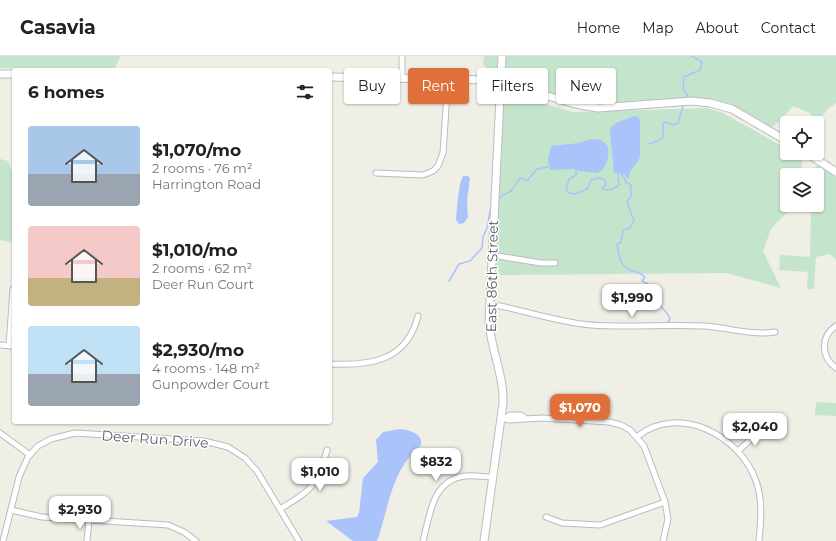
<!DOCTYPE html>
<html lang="en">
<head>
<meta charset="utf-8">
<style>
  body { margin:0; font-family:Montserrat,sans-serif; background:#f2f2f2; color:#222; height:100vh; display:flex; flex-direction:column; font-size:15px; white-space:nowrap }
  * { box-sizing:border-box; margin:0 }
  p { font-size:13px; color:#767676 }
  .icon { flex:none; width:22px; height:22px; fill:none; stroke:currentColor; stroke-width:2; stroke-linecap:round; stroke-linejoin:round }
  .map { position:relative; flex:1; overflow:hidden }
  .sheet { position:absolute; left:12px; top:12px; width:320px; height:356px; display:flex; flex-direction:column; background:#fff; border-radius:4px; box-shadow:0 1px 3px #0004 }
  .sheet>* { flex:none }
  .guide { position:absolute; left:344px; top:12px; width:380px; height:36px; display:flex; gap:8px }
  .fabs { position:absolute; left:780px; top:60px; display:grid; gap:8px }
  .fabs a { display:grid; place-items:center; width:44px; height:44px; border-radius:4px; background:#fff; box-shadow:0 1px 3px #0004; font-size:20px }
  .price { position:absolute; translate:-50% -34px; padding:0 9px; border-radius:8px; background:#fff; color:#222; font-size:13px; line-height:26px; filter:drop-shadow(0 1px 2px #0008) }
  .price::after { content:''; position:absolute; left:50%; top:24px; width:12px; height:9px; margin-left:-6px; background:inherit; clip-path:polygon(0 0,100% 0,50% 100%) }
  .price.on { background:#e16f39; color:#fff }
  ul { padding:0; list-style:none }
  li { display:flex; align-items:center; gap:12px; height:100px; padding:0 16px }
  li span { display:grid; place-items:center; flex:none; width:112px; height:80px; border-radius:4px; color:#555 }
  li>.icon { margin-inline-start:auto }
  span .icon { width:48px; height:48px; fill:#fffc; stroke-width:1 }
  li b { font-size:17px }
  h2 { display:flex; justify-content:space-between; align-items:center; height:48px; padding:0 16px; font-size:17px }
  .pill { padding:0 14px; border-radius:4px; background:#fff; box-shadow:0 1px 3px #0004; font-size:14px; line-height:36px }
  .pill.on { background:#e16f39; color:#fff }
  header { display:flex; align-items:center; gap:24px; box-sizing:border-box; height:56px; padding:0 20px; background:#fff; border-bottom:1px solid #e0e0e0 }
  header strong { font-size:19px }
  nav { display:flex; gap:22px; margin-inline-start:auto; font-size:14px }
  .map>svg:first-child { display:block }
  .green { fill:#c4e5cc }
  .water { fill:#aac4fb }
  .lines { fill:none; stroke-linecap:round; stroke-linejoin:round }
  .stream { stroke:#aac4fb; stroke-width:1.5 }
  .street-casing { stroke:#babbc1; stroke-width:7 }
  .secondary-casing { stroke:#bbbcc3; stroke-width:9 }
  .street { stroke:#fff; stroke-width:5 }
  .secondary { stroke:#fff; stroke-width:7 }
  .labels { text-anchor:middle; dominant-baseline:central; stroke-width:3; stroke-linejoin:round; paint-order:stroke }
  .street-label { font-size:14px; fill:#5d5f65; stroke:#fff }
</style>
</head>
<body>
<header>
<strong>Casavia</strong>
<nav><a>Home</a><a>Map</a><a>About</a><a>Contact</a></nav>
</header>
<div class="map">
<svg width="836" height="485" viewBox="0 0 836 485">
  <rect width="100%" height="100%" fill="#efefe6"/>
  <g class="green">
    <path d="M 0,0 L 121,0 L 114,14 L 0,12 Z"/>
    <path d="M 484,0 L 498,0 L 497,17 L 490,16 L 483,8 Z"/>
    <path d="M 504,0 L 836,0 L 836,47 L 828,53 L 816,67 L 810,57 L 793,50 L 778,67 L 770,72 L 731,50 L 707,42 L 597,49 L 581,48 L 507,24 L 504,18 Z"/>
    <path d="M 508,37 L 573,56 L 707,52 L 723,57 L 787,93 L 787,97 L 795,97 L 803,101 L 800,119 L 787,119 L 787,149 L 792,149 L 792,151 L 771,173 L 763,195 L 781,232 L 726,217 L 500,219 L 496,206 L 504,44 Z"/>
    <path d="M 0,103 L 8,105 L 14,121 L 14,187 L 0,184 Z"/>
    <path d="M 816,110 L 820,110 L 836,121 L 836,204 L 830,198 L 816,201 L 814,233 L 807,233 L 808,216 L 779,214 L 780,199 L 810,201 L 811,149 L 817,149 L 817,119 L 813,119 Z"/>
    <path d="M 816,346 L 836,347 L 836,360 L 815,359 Z"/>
  </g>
  <g class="water">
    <path d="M 634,60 L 637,60 L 640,64 L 640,99 L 639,104 L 631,114 L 628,123 L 624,118 L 614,117 L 610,75 L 611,71 L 616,67 Z"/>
    <path d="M 591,83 L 601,84 L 608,90 C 609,101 608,110 598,117 L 579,115 L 574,113 L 550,114 L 548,104 L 551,90 L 579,87 Z"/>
    <path d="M 463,120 L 468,120 L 470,122 L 467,145 L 468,161 L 464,167 L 459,168 L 456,164 C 457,154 458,129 463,120 Z"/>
    <path d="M 400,373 C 409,374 423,377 421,389 C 390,416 390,449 377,485 L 353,485 L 326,465 L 357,461 L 359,457 L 363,422 L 378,406 L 376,384 L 383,376 Z"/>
  </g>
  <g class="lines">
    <g class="stream">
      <path d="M 687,42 L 688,40 L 683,33 L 684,21 L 700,14 L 702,6 L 692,0"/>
      <path d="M 649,88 L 658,85 L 663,81 L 663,67 L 665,66 L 674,69 L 678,67 L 683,50"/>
      <path d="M 576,112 L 576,119 L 569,123 L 566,134 L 569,137 L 575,138 L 587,133 L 591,124 L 599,122 L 605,124 L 606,129 L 602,133 L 611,134 L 619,129 L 618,117"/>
      <path d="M 621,117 L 627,127 L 631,129 L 631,140 L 627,146 L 634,165 L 630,172 L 623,174 L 621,186 L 617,188 C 619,198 619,209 630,214 C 636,216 640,216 645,221 L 642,225 C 658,232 653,234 659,247 C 662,254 668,256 670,263 L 667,267"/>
      <path d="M 498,142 L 511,135 L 520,122 L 527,125 L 537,113 L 548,111"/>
      <path d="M 449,225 L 459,208 L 470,205 L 482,192 L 483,181 L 487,172 L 490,155"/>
    </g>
    <g class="street-casing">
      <g id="street">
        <path d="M 402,22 L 402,0"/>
        <path d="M 376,117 L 423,119 L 433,115 L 438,110 L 443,97 L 448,22"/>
        <path d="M 492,199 L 541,207 L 555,207"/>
        <path d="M 490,248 C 524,254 556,266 591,269 C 628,272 665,268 703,270 C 726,271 752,280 775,276"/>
        <path d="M 836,270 C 820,281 821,301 836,312"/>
        <path d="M 0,289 L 14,290"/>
        <path d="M 9,290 L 13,233"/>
        <path d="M 330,308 C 370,310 407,305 418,260"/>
        <path d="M 501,362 L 509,364 L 542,362 L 609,366 L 621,369 L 630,374 L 644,390 L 665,446 L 668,463 L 663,485"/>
        <path d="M 505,362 L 510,359 L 521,359 L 525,362"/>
        <path d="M 0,377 L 30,399"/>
        <path d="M 638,380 C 679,348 740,379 756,425 C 763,444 761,465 759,485"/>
        <path d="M 738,395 L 761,374"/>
        <path d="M 280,453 C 313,433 316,431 327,394"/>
        <path d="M 11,454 L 42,461 L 168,469 L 184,476 L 196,485"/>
        <path d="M 546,461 L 562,467 L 600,469 L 665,446"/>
        <path d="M 3,485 L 19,421 L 28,401 L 38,390 L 51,383 L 75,377 L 204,385 L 228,391 L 245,402 L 257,415 L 299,485"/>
        <path d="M 87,485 L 89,464"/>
        <path d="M 423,485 C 430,459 432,424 465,420 C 474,419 484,421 493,421"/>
      </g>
    </g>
    <g class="secondary-casing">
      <g id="secondary">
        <path d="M 0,18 L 14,18"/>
        <path d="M 330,21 L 493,24 L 575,48 L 598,52 L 692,45 L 710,47 L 732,53 L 787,85"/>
        <path d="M 807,97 L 836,116"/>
        <path d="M 484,485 L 503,347 C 504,319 491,294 489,266 L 502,0"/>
      </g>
    </g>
    <use href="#street" class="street"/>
    <use href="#secondary" class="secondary"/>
  </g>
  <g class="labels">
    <g class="street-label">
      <text transform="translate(492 220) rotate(-89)">East 86th Street</text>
      <text transform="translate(155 383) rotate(4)">Deer Run Drive</text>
    </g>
  </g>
</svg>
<div class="fabs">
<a><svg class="icon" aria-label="locate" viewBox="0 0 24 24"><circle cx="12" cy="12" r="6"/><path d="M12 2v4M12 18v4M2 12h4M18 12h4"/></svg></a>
<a><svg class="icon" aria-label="layers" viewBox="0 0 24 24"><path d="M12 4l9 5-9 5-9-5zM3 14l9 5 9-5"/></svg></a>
</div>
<b class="price" style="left:632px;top:262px">$1,990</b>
<b class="price on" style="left:580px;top:372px">$1,070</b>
<b class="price" style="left:755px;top:391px">$2,040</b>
<b class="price" style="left:436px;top:426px">$832</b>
<b class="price" style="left:320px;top:436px">$1,010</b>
<b class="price" style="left:80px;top:474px">$2,930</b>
<div class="guide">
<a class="pill">Buy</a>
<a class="pill on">Rent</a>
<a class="pill">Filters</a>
<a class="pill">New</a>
</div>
<section class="sheet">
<h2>6 homes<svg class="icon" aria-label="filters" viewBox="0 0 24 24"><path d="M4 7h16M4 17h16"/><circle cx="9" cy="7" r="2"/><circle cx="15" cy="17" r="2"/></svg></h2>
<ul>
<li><span style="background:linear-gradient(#a9c7e8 60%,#9aa5b1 0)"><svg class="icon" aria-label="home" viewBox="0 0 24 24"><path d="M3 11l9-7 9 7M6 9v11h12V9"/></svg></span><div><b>$1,070/mo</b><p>2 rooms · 76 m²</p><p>Harrington Road</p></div></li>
<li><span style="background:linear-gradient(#f6c9c9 65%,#c2b280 0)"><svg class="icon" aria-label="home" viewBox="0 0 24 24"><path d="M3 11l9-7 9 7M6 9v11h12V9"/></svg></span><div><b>$1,010/mo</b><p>2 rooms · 62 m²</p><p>Deer Run Court</p></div></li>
<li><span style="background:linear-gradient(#bfe0f5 60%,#9aa5b1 0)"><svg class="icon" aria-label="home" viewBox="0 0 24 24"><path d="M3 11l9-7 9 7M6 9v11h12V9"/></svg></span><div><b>$2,930/mo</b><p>4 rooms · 148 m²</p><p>Gunpowder Court</p></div></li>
</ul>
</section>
</div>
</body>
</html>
